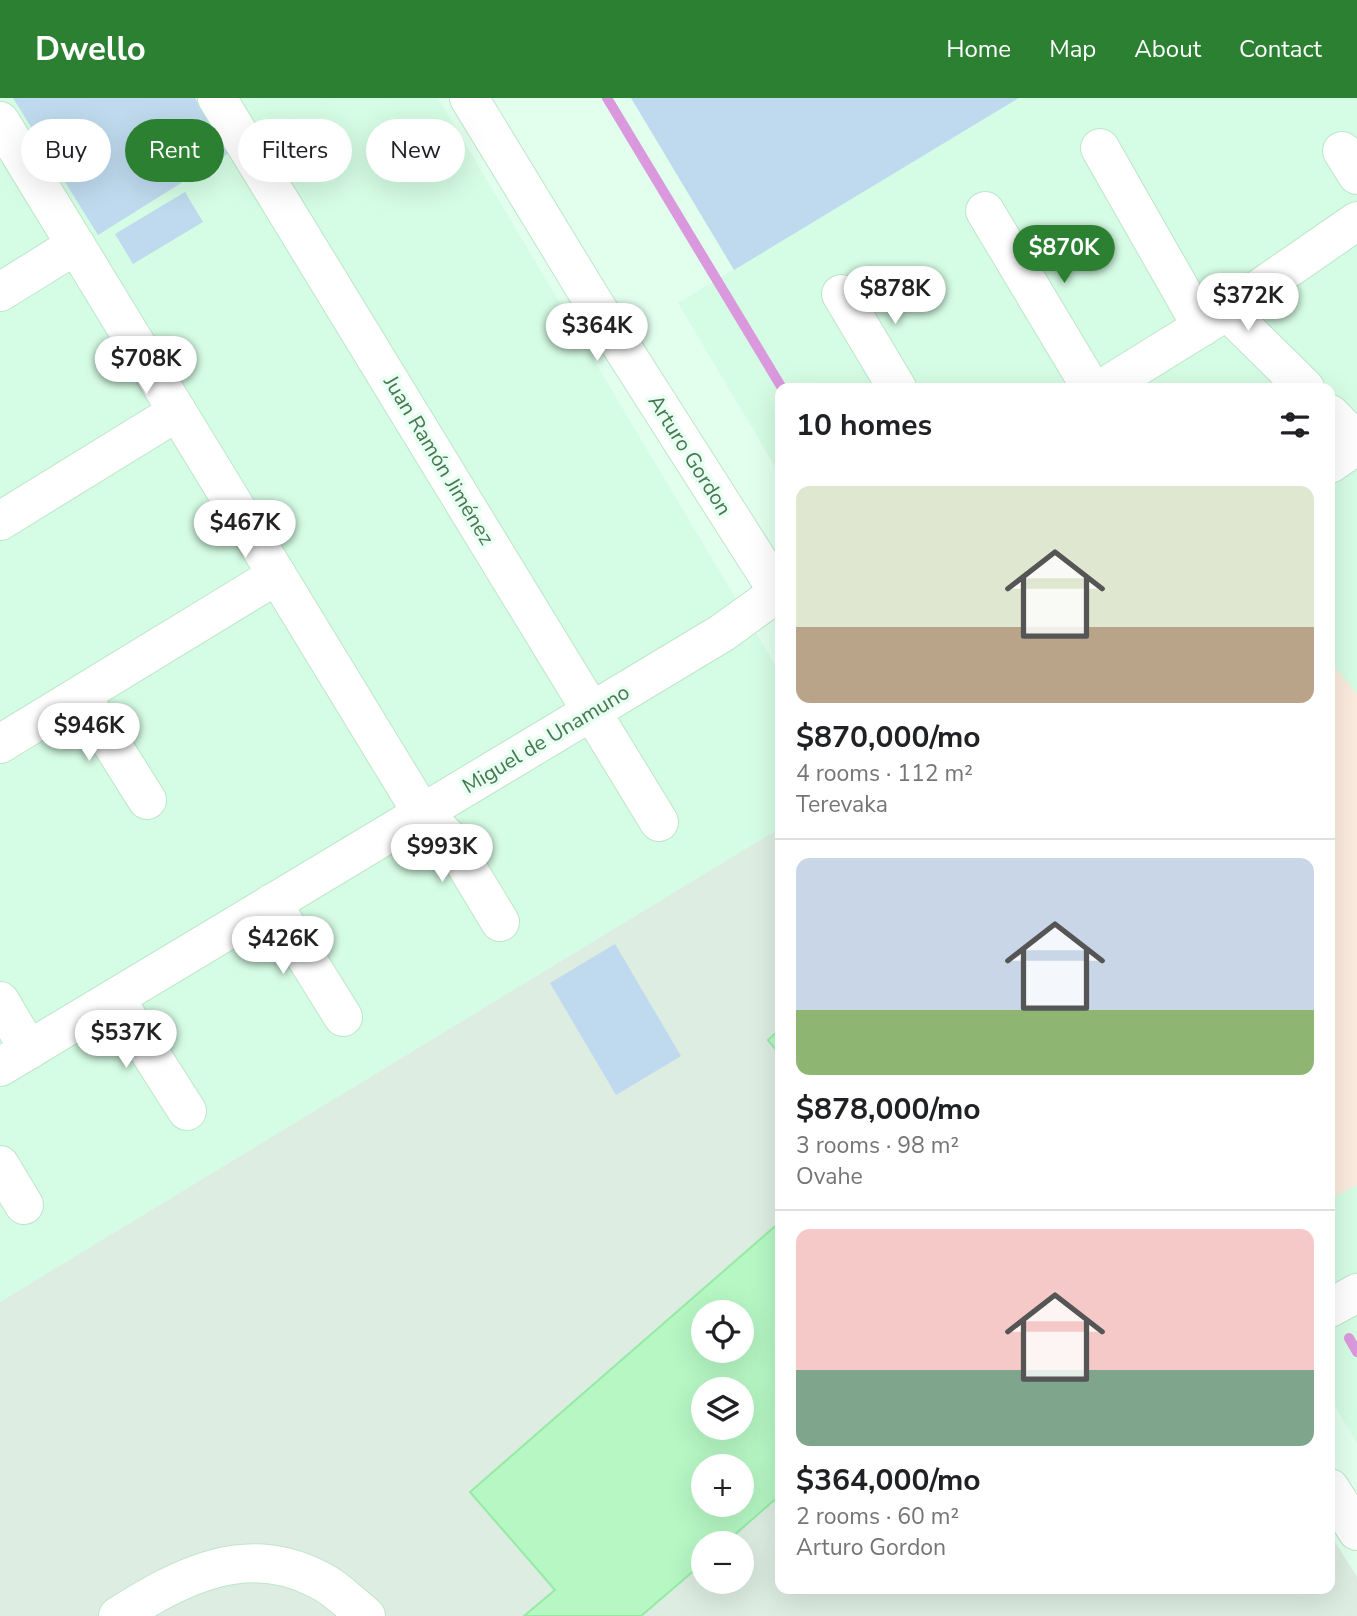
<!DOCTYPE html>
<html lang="en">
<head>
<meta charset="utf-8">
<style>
  body { margin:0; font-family:"Nunito Sans",sans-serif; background:#f6f6f6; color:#202124; height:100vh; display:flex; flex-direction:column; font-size:26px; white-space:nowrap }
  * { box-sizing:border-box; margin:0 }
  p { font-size:23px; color:#757577 }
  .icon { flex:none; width:38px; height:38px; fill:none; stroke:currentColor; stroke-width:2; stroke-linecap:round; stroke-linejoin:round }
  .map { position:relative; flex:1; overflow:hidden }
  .drawer { position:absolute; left:775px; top:285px; width:560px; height:1211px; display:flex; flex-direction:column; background:#fff; border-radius:14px; box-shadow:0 7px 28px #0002 }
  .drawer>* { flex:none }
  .guide { position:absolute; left:21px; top:21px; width:649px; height:63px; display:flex; gap:14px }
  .fabs { position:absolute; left:691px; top:1202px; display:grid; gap:14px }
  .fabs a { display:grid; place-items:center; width:63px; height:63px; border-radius:50%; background:#fff; box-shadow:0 7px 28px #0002; font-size:35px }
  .price { position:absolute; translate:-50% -60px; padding:0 16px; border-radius:24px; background:#fff; color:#222; font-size:23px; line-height:46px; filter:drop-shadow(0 2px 4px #0008) }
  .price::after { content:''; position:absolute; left:50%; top:42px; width:21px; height:16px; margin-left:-10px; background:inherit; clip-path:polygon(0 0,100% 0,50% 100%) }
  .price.active { background:#2c8032; color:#fff }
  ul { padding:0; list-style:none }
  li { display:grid; align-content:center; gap:14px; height:371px; padding:0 21px }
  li+li { border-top:2px solid #e0e0e0 }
  li span { display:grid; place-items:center; height:217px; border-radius:14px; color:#555 }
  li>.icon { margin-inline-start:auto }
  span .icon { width:126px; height:126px; fill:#fffc; stroke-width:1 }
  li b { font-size:30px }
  h2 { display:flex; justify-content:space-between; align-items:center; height:84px; padding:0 21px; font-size:30px }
  .tag { padding:0 24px; border-radius:32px; background:#fff; box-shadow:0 7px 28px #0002; font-size:24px; line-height:63px }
  .tag.active { background:#2c8032; color:#fff }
  header { display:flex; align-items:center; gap:42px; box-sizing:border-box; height:98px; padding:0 35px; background:#2c8032; color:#fff }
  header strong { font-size:33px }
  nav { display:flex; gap:38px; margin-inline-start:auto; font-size:24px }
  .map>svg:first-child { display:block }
  .residential { fill:#d5fce4 }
  .industrial { fill:#ddede2; fill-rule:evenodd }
  .education { fill:#fbebde }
  .green { fill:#bfdaee }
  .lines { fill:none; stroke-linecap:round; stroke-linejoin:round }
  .stream { stroke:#db99dd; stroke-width:10 }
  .building { fill:#b6f7c4; stroke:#95eba6; stroke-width:2; fill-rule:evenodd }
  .minor-casing { stroke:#bee6ca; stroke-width:40 }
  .minor { stroke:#fff; stroke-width:38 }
  .labels { text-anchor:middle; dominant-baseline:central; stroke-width:7; stroke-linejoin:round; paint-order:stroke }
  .street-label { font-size:21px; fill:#45794e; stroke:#eafff3 }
</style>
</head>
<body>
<header>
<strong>Dwello</strong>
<nav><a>Home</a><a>Map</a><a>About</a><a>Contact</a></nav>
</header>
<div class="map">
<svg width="1357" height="1518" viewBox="0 0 1357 1518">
  <rect width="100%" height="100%" fill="#e2ffee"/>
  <g class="residential">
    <path d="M 0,0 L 438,0 L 780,575 L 780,730 L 0,1204 Z"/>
    <path d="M 1019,0 L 1357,0 L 1357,1345 L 1330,1300 L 1330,290 L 780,290 L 780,377 L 678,205 Z"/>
  </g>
  <path class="industrial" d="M 780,730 L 780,1491 L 1330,1491 L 1330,1436 L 1357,1479 L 1357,1518 L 0,1518 L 0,1204 ZM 704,1214 L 742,1214 L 742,1253 L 704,1253 ZM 704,1292 L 742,1292 L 742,1330 L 704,1330 ZM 704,1368 L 742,1368 L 742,1407 L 704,1407 ZM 704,1446 L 742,1446 L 742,1484 L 704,1484 Z"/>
  <path class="education" d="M 1330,563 L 1357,596 L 1357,1087 L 1330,1101 Z"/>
  <g class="green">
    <path d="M 13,0 L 195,0 L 229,55 L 98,137 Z"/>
    <path d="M 631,0 L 1019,0 L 734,172 Z"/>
    <path d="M 185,94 L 203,124 L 133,166 L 115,136 Z"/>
    <path d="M 615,846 L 681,958 L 616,997 L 550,885 Z"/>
  </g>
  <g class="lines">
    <g class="stream">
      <path d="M 607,0 L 782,290"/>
      <path d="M 1349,1240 L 1357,1254"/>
    </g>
  </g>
  <g class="building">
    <path d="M 780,931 L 780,957 L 768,942 Z"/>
    <path d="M 780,1124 L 780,1397 L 724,1446 L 704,1446 L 704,1464 L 641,1518 L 524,1518 L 555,1492 L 470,1394 ZM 704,1214 L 742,1214 L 742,1253 L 704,1253 ZM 704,1292 L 742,1292 L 742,1330 L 704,1330 ZM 704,1368 L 742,1368 L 742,1407 L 704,1407 Z"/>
  </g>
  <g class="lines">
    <g class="minor-casing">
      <g id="minor">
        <path d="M 217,0 L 659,724"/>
        <path d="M 469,0 L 592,202 L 780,497"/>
        <path d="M 0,23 L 422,715 L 451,743 L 500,824"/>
        <path d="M 1100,50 L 1202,229"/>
        <path d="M 1342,53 L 1357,77"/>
        <path d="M 985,113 L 1091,290"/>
        <path d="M 0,194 L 76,147"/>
        <path d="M 841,196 L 897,290"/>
        <path d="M 1227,213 L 1305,290"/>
        <path d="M 1103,290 L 1227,213 L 1357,123"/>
        <path d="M 1330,316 L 1357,343"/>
        <path d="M 1330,366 L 1357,347"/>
        <path d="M 0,423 L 177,314"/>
        <path d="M 81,597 L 147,702"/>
        <path d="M 0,646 L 277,477"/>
        <path d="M 272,805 L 343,919"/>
        <path d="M 115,900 L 187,1013"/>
        <path d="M 0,903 L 29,952"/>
        <path d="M 0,969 L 722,535 L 780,493"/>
        <path d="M 0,1067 L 24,1107"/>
        <path d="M 1330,1210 L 1357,1195"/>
        <path d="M 1330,1390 L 1357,1433"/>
        <path d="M 118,1518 C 180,1479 246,1443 319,1482 C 336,1490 351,1506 366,1518"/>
      </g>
    </g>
    <use href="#minor" class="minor"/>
  </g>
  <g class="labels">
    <g class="street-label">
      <text transform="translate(690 357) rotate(58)">Arturo Gordon</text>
      <text transform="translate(439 362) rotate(59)">Juan Ramón Jiménez</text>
      <text transform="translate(546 641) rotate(-31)">Miguel de Unamuno</text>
    </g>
  </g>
</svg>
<div class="fabs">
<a><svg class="icon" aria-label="locate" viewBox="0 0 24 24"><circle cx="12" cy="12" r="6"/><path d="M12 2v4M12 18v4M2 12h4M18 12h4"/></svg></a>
<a><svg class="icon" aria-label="layers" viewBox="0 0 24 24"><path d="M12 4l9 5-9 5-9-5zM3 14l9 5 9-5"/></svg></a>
<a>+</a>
<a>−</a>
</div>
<b class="price active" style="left:1064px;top:187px">$870K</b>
<b class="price" style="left:895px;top:228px">$878K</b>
<b class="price" style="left:1248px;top:235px">$372K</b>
<b class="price" style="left:597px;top:265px">$364K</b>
<b class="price" style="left:146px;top:298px">$708K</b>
<b class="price" style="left:245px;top:462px">$467K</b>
<b class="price" style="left:89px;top:665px">$946K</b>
<b class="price" style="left:442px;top:786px">$993K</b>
<b class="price" style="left:283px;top:878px">$426K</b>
<b class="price" style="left:126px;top:972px">$537K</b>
<div class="guide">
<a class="tag">Buy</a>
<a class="tag active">Rent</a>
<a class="tag">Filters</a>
<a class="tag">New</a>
</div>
<section class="drawer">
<h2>10 homes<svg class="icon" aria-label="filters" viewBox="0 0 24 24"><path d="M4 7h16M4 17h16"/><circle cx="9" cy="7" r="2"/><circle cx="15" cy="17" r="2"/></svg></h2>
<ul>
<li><span style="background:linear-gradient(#dfe7d0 65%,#b9a48a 0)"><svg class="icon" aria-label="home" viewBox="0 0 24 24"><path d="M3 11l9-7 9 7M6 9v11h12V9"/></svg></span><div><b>$870,000/mo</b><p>4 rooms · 112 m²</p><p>Terevaka</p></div></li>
<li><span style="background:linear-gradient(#c9d6e8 70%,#8fb573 0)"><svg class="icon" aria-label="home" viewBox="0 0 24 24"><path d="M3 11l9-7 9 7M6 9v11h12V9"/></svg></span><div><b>$878,000/mo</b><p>3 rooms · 98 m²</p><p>Ovahe</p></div></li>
<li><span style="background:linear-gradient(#f6c9c9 65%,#7fa58c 0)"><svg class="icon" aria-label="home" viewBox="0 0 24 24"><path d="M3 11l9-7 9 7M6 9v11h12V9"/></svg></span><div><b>$364,000/mo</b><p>2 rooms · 60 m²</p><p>Arturo Gordon</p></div></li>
</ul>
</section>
</div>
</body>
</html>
